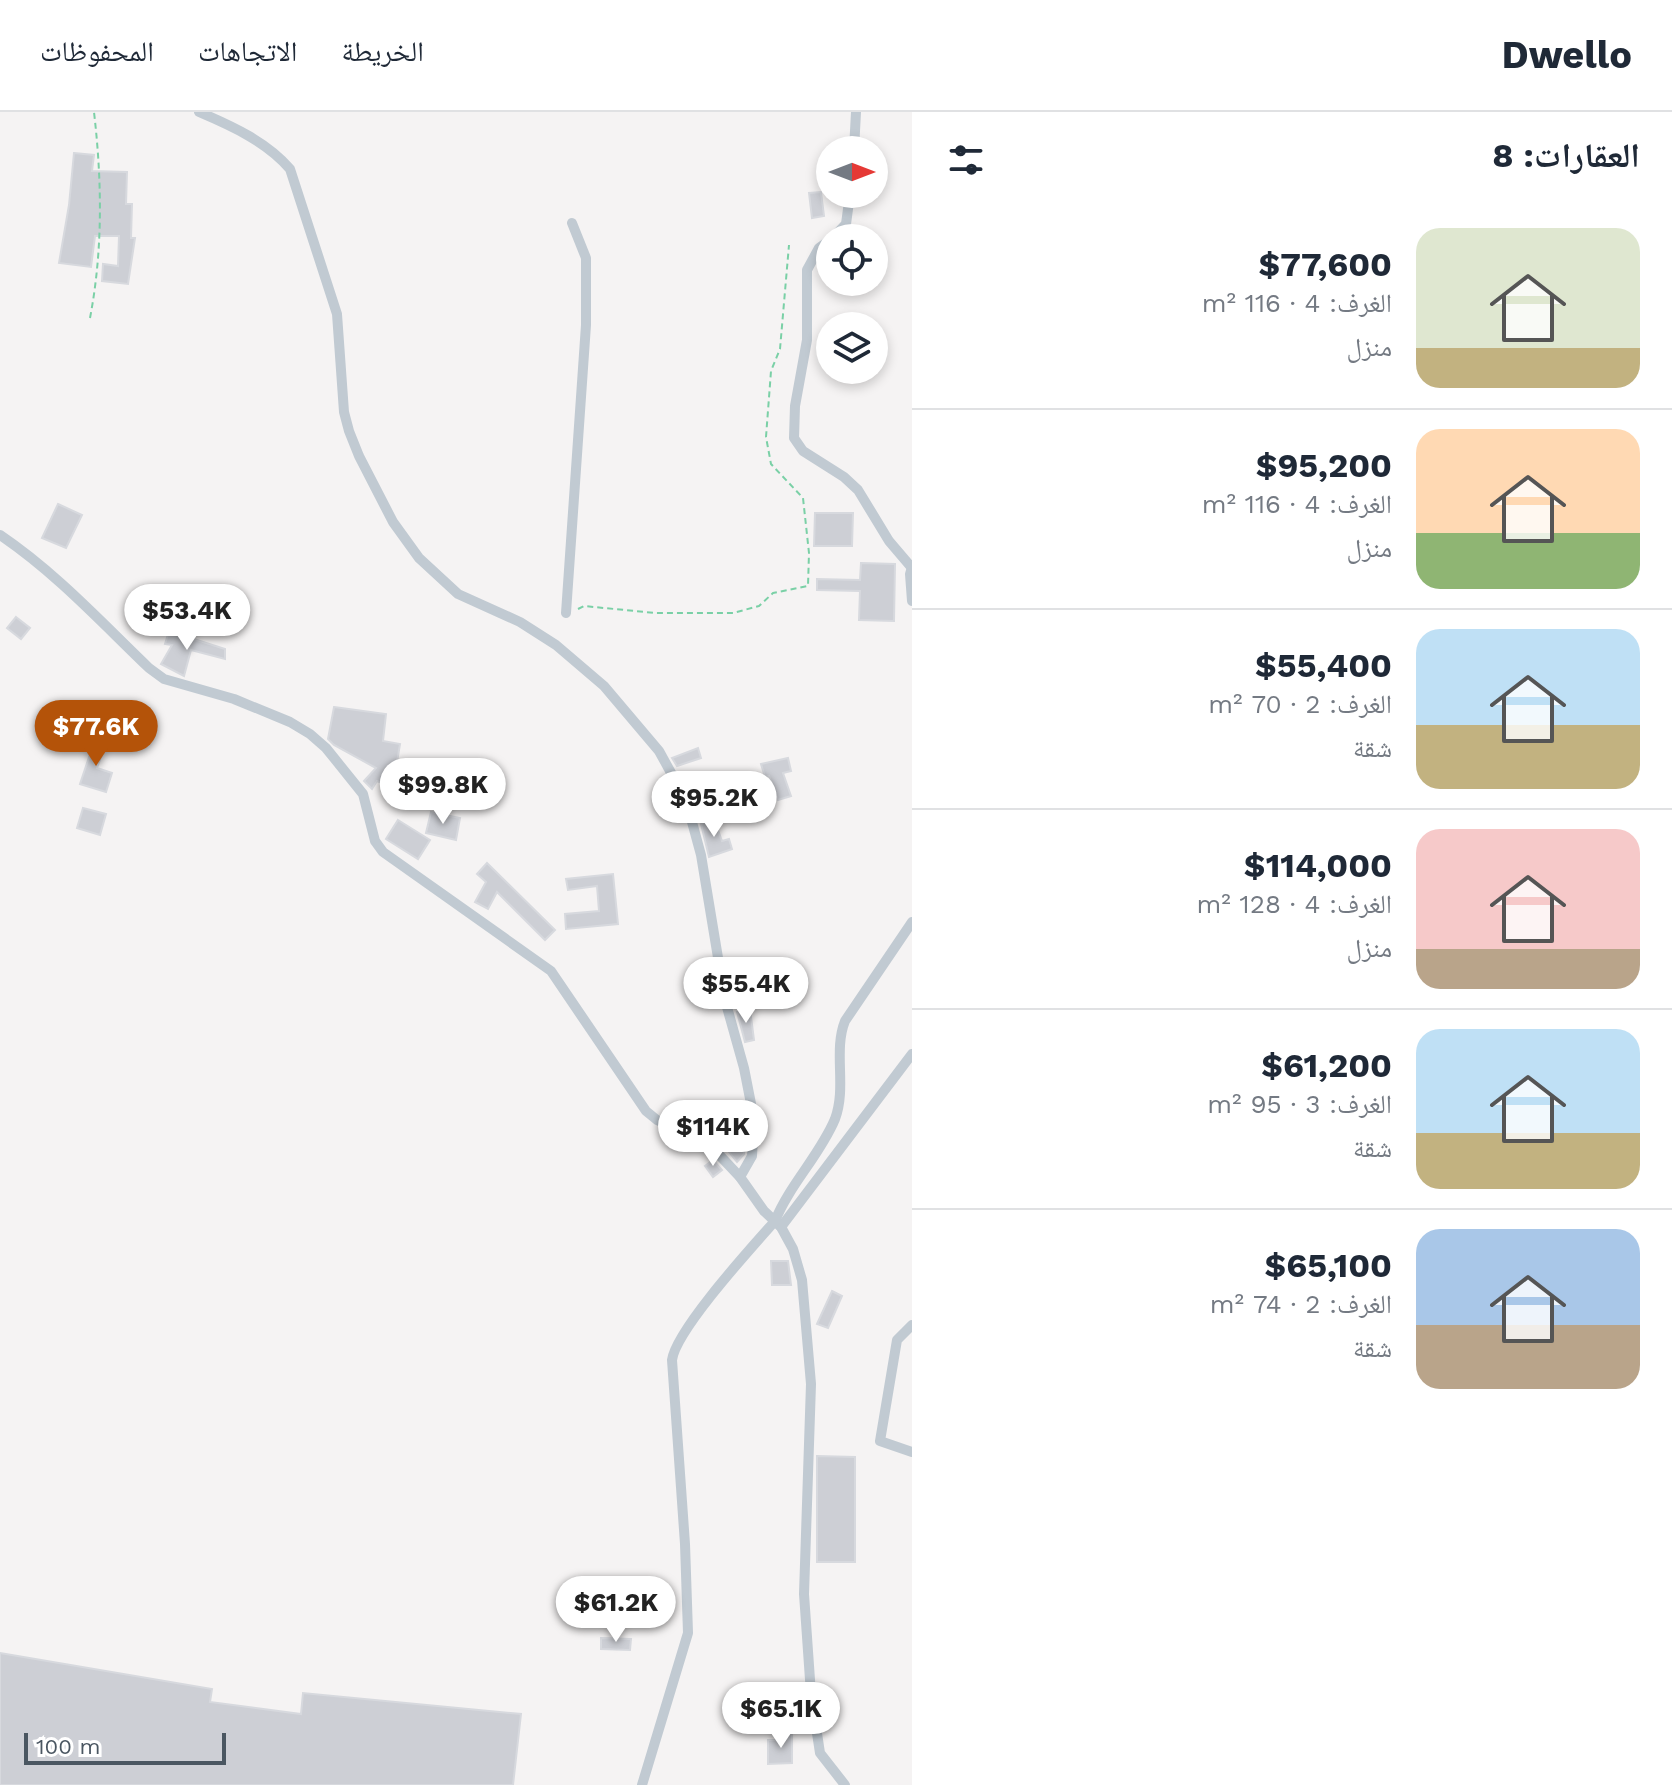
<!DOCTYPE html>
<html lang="ar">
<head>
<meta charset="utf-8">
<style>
  body { margin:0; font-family:"Work Sans","Noto Naskh Arabic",sans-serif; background:#f2f2f3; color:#1f2937; direction:rtl; height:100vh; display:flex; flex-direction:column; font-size:30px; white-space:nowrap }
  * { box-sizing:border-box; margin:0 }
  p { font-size:26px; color:#747a83 }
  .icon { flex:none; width:44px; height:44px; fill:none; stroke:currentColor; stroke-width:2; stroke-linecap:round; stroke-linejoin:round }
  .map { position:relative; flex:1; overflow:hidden; direction:ltr }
  .drawer { display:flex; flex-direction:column; background:#fff; width:760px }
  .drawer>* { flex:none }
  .needle { width:52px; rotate:90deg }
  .fabs { position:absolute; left:816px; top:24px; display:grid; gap:16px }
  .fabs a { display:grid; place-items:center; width:72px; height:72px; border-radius:50%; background:#fff; box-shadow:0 4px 12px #0003; font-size:40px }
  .scale { position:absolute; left:24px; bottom:20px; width:202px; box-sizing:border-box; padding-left:8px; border:4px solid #4a5661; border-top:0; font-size:22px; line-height:28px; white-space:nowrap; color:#4a5661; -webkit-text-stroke:6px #fff; paint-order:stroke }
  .price { position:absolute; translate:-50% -68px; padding:0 18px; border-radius:28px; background:#fff; color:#222; font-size:26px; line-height:52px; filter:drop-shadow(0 2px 4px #0008) }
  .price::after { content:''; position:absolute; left:50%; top:48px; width:24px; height:18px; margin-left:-12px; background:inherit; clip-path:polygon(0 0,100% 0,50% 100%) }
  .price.active { background:#b45309; color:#fff }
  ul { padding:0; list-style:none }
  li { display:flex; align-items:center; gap:24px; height:200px; padding:0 32px }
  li+li { border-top:2px solid #e0e1e3 }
  li span { display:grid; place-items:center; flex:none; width:224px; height:160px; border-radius:24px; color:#555 }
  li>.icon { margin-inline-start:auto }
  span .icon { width:96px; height:96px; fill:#fffc; stroke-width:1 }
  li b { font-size:34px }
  h2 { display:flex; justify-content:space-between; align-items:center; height:96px; padding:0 32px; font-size:34px }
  header { display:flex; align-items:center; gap:48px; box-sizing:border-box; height:112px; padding:0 40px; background:#fff; border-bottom:2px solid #e0e1e3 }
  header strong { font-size:38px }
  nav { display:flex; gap:44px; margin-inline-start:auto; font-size:28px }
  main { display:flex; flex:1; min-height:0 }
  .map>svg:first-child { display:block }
  .building { fill:#cdcfd5; stroke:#d7d9de; stroke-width:2 }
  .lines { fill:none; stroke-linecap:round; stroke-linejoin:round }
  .path { stroke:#7ad0a6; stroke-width:2; stroke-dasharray:6 4; stroke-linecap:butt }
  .street { stroke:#c1cad2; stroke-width:10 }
</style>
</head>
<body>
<header>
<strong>Dwello</strong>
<nav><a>الخريطة</a><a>الاتجاهات</a><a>المحفوظات</a></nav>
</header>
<main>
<section class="drawer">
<h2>العقارات: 8<svg class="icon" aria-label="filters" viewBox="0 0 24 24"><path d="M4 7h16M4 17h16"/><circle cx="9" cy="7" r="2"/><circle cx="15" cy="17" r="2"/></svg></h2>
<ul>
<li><span style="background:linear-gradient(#dfe7d0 75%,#c2b280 0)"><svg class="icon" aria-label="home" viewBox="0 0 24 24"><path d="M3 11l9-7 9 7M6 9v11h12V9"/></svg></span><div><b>$77,600</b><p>الغرف: 4 · 116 m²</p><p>منزل</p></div></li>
<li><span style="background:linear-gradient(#ffd9b3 65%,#8fb573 0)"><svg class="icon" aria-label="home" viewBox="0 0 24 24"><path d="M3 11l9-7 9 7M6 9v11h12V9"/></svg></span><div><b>$95,200</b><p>الغرف: 4 · 116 m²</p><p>منزل</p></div></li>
<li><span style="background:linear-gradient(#bfe0f5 60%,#c2b280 0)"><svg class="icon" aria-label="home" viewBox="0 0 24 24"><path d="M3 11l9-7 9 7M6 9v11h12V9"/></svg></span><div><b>$55,400</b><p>الغرف: 2 · 70 m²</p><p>شقة</p></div></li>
<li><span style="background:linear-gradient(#f6c9c9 75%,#b9a48a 0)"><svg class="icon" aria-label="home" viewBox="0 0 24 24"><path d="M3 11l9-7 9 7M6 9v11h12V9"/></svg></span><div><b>$114,000</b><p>الغرف: 4 · 128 m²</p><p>منزل</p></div></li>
<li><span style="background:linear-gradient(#bfe0f5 65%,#c2b280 0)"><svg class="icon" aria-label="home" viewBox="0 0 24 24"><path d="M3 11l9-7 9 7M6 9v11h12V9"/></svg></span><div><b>$61,200</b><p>الغرف: 3 · 95 m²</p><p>شقة</p></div></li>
<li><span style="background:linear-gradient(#a9c7e8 60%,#b9a48a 0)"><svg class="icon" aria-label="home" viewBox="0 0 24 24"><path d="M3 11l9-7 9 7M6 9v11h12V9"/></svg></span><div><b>$65,100</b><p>الغرف: 2 · 74 m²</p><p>شقة</p></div></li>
</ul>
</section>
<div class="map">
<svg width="912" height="1673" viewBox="0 0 912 1673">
  <rect width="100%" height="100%" fill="#f5f3f3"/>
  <g class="building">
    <path d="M 74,41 L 94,43 L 92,59 L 127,60 L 126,92 L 132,92 L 131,126 L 135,126 L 128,172 L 102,169 L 103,152 L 118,154 L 119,124 L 95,124 L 91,155 L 59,151 L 69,93 Z"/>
    <path d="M 821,80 L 824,104 L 812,106 L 809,81 Z"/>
    <path d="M 58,392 L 82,403 L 66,436 L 42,426 Z"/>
    <path d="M 815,401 L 853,401 L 852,434 L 814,434 Z"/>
    <path d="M 861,451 L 895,452 L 894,509 L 859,508 L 860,479 L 817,478 L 817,467 L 860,468 Z"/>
    <path d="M 16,505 L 30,516 L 21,527 L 7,516 Z"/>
    <path d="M 169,519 L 225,537 L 225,547 L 191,538 L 184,564 L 161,552 L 172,533 L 165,532 Z"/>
    <path d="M 334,595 L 386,602 L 383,629 L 400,632 L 396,656 L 389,674 L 377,669 L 372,677 L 364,669 L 376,656 L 334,633 L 328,627 Z"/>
    <path d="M 96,624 L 107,628 L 97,656 L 112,661 L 106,680 L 80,672 Z"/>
    <path d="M 698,636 L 701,646 L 677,654 L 672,646 Z"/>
    <path d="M 788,646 L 791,659 L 783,661 L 791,684 L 778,688 L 769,664 L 765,665 L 761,652 Z"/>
    <path d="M 83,696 L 106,702 L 100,723 L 77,716 Z"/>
    <path d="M 431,700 L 460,706 L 456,728 L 426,721 Z"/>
    <path d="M 714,707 L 722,729 L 729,727 L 732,737 L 709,745 L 701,712 Z"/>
    <path d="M 398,708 L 430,728 L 418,747 L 386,727 Z"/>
    <path d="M 487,751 L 555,818 L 545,828 L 497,780 L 488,797 L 475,790 L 486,770 L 477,762 Z"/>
    <path d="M 613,762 L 618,812 L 566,817 L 565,802 L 599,799 L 597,774 L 568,778 L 566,767 Z"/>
    <path d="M 750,897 L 754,928 L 745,930 L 737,900 Z"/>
    <path d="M 744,997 L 746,1008 L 744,1042 L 737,1050 L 713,1020 Z"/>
    <path d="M 713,1048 L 722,1058 L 713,1065 L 705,1054 Z"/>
    <path d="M 771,1149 L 788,1149 L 791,1173 L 772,1173 Z"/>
    <path d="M 832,1179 L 842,1184 L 828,1216 L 817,1212 Z"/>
    <path d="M 817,1344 L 855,1345 L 855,1450 L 817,1450 Z"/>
    <path d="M 601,1526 L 631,1527 L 630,1538 L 601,1537 Z"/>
    <path d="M 0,1541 L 212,1577 L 210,1590 L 301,1602 L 303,1581 L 521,1602 L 513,1673 L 0,1673 Z"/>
    <path d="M 792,1622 L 792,1651 L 768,1652 L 768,1628 L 778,1628 L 778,1623 Z"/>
  </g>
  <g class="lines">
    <g class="path">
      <path d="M 90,206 C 103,138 102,69 94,0"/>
      <path d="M 578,497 L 584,494 L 655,501 L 733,501 L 759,494 L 773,481 L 808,474 L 809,441 L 803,386 L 771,352 L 766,325 L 771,259 L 780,237 L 789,133"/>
    </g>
    <g class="street">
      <path d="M 199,0 C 232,14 267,30 290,57 L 337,202 L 344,300 L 349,319 L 359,344 L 393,410 L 419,446 L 458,482 L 520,510 L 556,533 L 604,574 L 659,639 L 686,688 L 701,743 L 725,888 L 744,956 L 754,1007 L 752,1044 L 740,1065"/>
      <path d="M 854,38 L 856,0"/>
      <path d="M 833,126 L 846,112 L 850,82"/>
      <path d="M 830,128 L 819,136 L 807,158 L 807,228 L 795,294 L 794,326 L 803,339 L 844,365 L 858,378 L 889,429 L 912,456"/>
      <path d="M 0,423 C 56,461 100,509 149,556 L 164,567 L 234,587 L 290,610 L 310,622 L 326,636 L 363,682 L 375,729 L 383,740 L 551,859 L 646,999 L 657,1008 L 708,1031 L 740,1065 L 764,1099 L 781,1115 L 793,1137 L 802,1168 L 811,1272 L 804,1482 L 811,1582 L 820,1641 L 845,1673"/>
      <path d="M 912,455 L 910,462 L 912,489"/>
      <path d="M 566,501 L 586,213 L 586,146 L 572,111"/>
      <path d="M 781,1115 L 912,942"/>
      <path d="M 912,1213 L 897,1228 L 880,1329 L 912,1340"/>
      <path d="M 642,1673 L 688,1521 L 685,1432 L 672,1248 C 676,1218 752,1135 775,1109 C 790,1072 820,1043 835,1007 C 847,975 833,939 845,909 L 912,810"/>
    </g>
  </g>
</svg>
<div class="fabs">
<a><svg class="needle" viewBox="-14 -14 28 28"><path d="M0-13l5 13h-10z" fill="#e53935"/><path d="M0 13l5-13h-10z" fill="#747a83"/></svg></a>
<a><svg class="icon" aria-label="locate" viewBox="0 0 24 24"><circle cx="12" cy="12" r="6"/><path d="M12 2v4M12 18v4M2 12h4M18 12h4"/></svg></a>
<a><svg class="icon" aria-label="layers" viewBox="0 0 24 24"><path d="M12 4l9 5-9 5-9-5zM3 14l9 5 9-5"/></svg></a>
</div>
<div class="scale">100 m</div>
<b class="price" style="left:187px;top:540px">$53.4K</b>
<b class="price active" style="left:96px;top:656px">$77.6K</b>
<b class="price" style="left:443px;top:714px">$99.8K</b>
<b class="price" style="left:714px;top:727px">$95.2K</b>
<b class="price" style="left:746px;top:913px">$55.4K</b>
<b class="price" style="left:713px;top:1056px">$114K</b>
<b class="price" style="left:616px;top:1532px">$61.2K</b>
<b class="price" style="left:781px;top:1638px">$65.1K</b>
</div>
</main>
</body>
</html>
